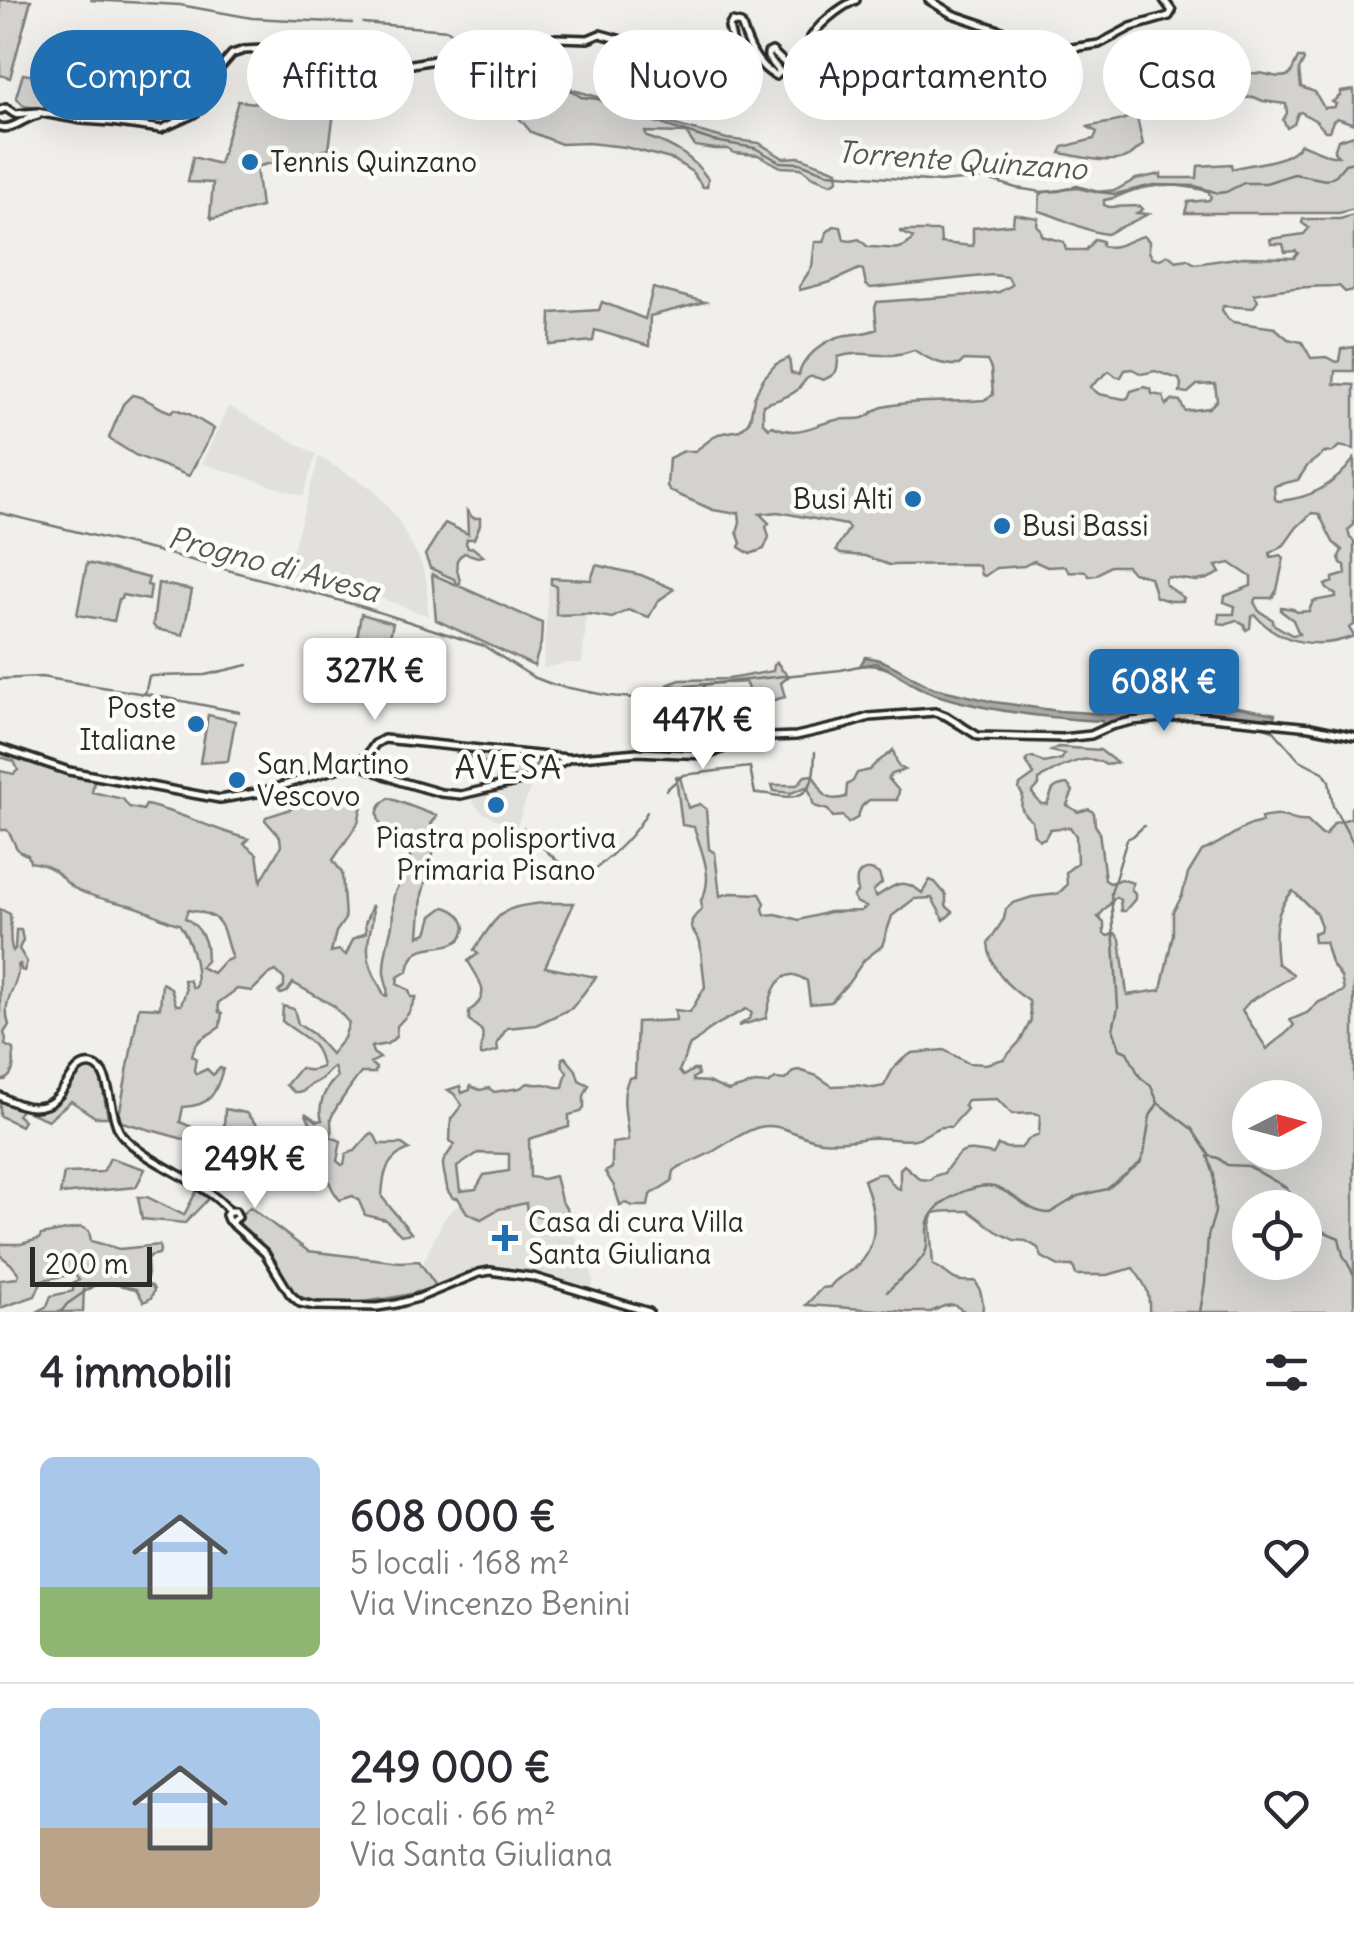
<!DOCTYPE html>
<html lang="it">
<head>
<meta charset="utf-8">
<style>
  body { margin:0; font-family:Delius,sans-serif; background:#f7f7f7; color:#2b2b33; height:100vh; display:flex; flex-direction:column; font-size:38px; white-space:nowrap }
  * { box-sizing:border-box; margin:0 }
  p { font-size:32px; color:#7c7c81 }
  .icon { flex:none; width:55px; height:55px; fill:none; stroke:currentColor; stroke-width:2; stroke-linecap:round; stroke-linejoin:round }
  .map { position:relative; height:1312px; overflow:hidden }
  .panel { display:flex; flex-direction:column; background:#fff; flex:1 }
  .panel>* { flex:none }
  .hud { position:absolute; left:30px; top:30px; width:1295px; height:90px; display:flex; gap:20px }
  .needle { width:65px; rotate:84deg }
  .tools { position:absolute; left:1232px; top:1080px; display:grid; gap:20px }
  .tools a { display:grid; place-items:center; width:90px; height:90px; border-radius:50%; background:#fff; box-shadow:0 10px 40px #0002; font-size:50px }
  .scale { position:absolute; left:30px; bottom:25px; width:122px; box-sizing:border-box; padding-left:10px; border:5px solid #2b2b2b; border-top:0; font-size:28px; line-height:35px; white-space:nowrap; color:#2b2b2b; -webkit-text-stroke:8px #fdfcf7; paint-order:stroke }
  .price { position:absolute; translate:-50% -85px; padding:0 22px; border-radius:10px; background:#fff; color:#222; font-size:32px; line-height:65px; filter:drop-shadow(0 2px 5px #0008) }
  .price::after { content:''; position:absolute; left:50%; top:60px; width:30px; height:22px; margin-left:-15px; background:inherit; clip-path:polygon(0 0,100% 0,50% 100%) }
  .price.current { background:#1f6fb2; color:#fff }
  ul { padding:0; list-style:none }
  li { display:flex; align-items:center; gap:30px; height:250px; padding:0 40px }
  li+li { border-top:2px solid #e1e1e2 }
  li span { display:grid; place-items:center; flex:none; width:280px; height:200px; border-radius:15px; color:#555 }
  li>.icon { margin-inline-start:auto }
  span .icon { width:120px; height:120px; fill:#fffc; stroke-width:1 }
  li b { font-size:42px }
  h2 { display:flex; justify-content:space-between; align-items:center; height:120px; padding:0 40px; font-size:42px }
  .tag { padding:0 35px; border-radius:45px; background:#fff; box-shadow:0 10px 40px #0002; font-size:35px; line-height:90px }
  .tag.current { background:#1f6fb2; color:#fff }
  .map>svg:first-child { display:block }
  .built { fill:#e1e0dc }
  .green { fill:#d3d2cf; stroke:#7f7e7d; stroke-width:2.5; fill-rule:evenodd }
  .water { fill:#aaa9a7; stroke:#777775; stroke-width:2.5 }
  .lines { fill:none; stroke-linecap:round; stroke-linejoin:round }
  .stream { stroke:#777775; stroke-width:2.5 }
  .minor-casing { stroke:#2b2b2b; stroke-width:12 }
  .minor { stroke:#fdfcf7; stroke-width:5 }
  .poi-dot { fill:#1f6fb2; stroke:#fdfcf7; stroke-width:4 }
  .labels { text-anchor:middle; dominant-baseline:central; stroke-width:9; stroke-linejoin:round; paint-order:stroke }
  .poi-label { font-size:28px; fill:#2b2b2b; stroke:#fdfcf7; text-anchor:start }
  .water-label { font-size:30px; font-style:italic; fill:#575756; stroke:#fdfcf7 }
  .quarter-label { font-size:32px; letter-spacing:2.5px; fill:#2b2b2b; stroke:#fdfcf7 }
</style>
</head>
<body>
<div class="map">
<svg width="1354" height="1312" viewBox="0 0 1354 1312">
  <rect width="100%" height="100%" fill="#f0efeb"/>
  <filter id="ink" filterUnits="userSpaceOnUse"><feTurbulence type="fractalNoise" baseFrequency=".01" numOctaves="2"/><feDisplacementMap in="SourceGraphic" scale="20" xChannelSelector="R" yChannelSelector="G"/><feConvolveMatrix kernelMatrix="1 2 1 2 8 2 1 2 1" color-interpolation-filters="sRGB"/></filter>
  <g filter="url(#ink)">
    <g class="built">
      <path d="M 183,55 L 222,57 L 203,99 L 205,105 L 202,103 L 191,112 L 163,124 Z"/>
      <path d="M 228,406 L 316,454 L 303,496 L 202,463 Z"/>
      <path d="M 319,457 L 373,489 L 396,517 L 421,563 L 427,582 L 428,616 L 357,589 L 300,579 L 286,574 Z"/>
      <path d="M 549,579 L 589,594 L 582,663 L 567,663 L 543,668 Z"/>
      <path d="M 533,780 L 516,829 L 482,812 L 473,802 L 473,792 Z"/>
      <path d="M 467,1200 L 558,1205 L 586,1257 L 593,1278 L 592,1290 L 534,1275 L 486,1267 L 436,1287 L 423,1263 L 443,1220 L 453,1209 Z"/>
    </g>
    <g class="green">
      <path d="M 0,0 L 31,0 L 10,78 L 0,75 Z"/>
      <path d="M 1298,58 L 1303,58 L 1304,60 L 1299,70 L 1301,87 L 1315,92 L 1324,108 L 1334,107 L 1336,104 L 1332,102 L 1340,96 L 1340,92 L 1354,90 L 1354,124 L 1337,118 L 1333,121 L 1329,131 L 1325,131 L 1316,121 L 1301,112 L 1298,113 L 1294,124 L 1287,128 L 1283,120 L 1287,113 L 1286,104 L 1263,101 L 1254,97 L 1227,100 L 1211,97 C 1217,89 1244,73 1256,73 C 1270,73 1275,80 1290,75 Z"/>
      <path d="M 532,61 L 544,73 L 549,69 L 573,90 L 616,102 L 668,123 L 727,139 L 759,143 L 783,158 L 800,157 L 837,171 L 838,180 L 831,184 L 811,176 L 801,168 L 781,167 L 758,155 L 734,153 L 728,149 L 715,149 L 695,146 L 686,133 L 645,132 L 647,137 C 673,145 693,157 708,179 L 707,187 L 703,187 L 692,172 L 674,160 L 625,147 L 588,143 L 561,144 L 531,132 L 513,111 L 507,110 L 510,106 L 506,89 Z"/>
      <path d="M 23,74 L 70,81 L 67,99 L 52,100 L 49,111 L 23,105 L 16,97 Z"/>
      <path d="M 238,101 L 334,112 L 329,149 L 256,167 L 261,207 L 212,219 L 210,216 L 213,183 L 188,182 L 193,157 L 219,164 Z"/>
      <path d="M 1136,113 L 1143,145 C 1138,148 1134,153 1129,156 C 1110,166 1080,156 1060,153 L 1063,147 L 1094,139 L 1097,132 L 1088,127 C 1105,122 1121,124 1136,113 Z"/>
      <path d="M 1354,135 L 1354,209 L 1339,213 L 1185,213 L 1188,202 L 1209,200 L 1211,197 L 1208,191 C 1185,185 1158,183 1135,190 C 1123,193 1116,199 1104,200 L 1104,205 L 1109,207 L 1140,206 L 1143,209 L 1137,213 L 1148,214 L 1107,234 C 1085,232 1062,217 1039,211 L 1040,195 L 1044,192 L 1077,188 L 1095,192 L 1116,190 L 1136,179 L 1161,174 L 1161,178 L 1197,178 L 1198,166 L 1231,164 L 1232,169 C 1254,162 1286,164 1301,144 L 1331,156 L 1338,156 L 1334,152 L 1338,140 Z"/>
      <path d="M 1014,214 L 1038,218 L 1037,226 L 1041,230 L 1042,236 L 1064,242 L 1066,250 L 1086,250 L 1095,239 L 1102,241 L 1102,246 C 1118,250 1129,239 1144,236 L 1149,241 L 1149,251 L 1152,258 L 1160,259 L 1168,255 L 1176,261 L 1187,259 L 1195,264 L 1243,257 L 1294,258 L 1298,253 L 1296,251 L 1285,252 L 1283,244 L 1271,244 L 1270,239 L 1304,234 L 1309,228 L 1302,223 L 1303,219 L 1340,219 L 1354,215 L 1354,290 L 1345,292 L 1339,286 C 1310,286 1282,288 1254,294 L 1258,301 L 1253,308 L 1223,306 L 1222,310 L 1228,319 L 1233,322 L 1275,328 L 1288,339 L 1302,342 L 1311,358 L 1326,357 L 1336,362 L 1339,361 L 1341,349 L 1354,347 L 1354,371 L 1335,371 L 1334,384 L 1354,385 L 1354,449 L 1339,446 L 1333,452 L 1324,453 L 1308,465 L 1298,480 L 1277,485 L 1274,487 L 1275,499 L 1278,501 C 1310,499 1335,485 1354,459 L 1354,525 L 1348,530 L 1350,538 L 1354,541 L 1354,625 L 1349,628 L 1354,636 C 1319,650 1280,644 1255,615 L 1251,617 L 1250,628 L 1246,630 L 1244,624 L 1236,620 L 1225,624 L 1218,623 L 1219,614 L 1234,614 L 1235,606 L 1224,602 L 1225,596 L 1251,586 L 1251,577 L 1230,563 L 1216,566 L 1220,573 L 1207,579 L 1196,581 L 1168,577 L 1165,580 L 1166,585 L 1184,598 L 1183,601 L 1169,601 L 1156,597 L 1150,577 L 1133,573 L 1127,566 L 1110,566 L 1096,575 L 1089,576 L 1085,571 C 1079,569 1076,574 1069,572 L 1065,566 L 1047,567 L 1034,561 L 1024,566 L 996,568 L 985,576 L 981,575 L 979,566 L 974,564 L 889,565 L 865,556 L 841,554 L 836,551 C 838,542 845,537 849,528 L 846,525 L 778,512 L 760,514 L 769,523 L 766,526 L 769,537 L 764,549 L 750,554 L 739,547 L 741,543 L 737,532 L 740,522 L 739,512 L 731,513 L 713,510 L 670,491 L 667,486 L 669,458 L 684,451 L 695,451 L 718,434 L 740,430 L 747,424 L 750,419 L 754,398 L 763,379 L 776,364 L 789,358 L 791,373 L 799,375 C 801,360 822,342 838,337 C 851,333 864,335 877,329 L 875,308 L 877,302 L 986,294 L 999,292 L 1012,285 L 1008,277 L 992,275 L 871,288 L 866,285 L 863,270 L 859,269 L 831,282 L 800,290 L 799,287 L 812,267 L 815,242 L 824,242 L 827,232 L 834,226 L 841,227 L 844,240 L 851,241 L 859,239 L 868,247 C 885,246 902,255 913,238 L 899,231 L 940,231 L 941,243 L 973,246 L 973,228 L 1013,224 ZM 914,350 C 928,359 942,366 959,365 L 964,360 L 987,361 L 991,369 L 993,395 L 984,400 C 951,403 916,399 883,407 C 875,409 871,415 863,418 C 853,420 842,418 832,421 C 808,427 798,437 772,426 L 769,428 L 763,423 L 763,405 C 773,401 787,398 796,391 C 808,380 804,372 823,380 C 837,374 838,371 838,357 C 867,348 882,362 914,350 ZM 1132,369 L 1142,374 L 1155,371 L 1179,379 L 1181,384 L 1180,392 L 1188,393 L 1197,385 L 1215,384 L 1217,400 L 1209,408 L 1185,411 L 1180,401 L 1172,400 L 1166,405 L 1163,396 L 1152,394 L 1151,389 L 1144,387 L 1131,391 L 1128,398 L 1124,399 L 1099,394 L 1090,387 L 1109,371 L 1117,377 L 1121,377 L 1125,370 ZM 1312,513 L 1319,514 L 1333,542 L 1342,550 L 1339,557 L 1341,563 L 1345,565 L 1346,574 L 1333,578 L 1333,582 L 1325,585 L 1327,589 L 1336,595 L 1336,597 L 1313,601 L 1309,611 L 1297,612 L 1293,609 L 1281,607 L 1281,611 L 1293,620 L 1299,634 L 1292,635 L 1273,624 L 1273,620 L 1259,611 L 1254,602 L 1257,598 L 1272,598 L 1277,590 L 1284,558 L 1281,555 L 1271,557 L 1270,553 L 1284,545 L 1297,527 Z"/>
      <path d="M 653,288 L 705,302 L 650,316 L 649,346 L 595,330 L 593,341 L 550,345 L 551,313 L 599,310 L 602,302 L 645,319 Z"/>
      <path d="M 132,395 C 148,397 156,408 171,412 L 175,409 L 189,414 L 214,429 L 189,476 L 135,455 L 111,440 L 109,438 L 123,404 Z"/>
      <path d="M 467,511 L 473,518 L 480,518 L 480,525 L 474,539 L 467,539 L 466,543 L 468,548 L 472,547 L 483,556 L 478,557 L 465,553 C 450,560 459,571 460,583 L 457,584 L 454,579 L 430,568 L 425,555 L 445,523 L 468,534 Z"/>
      <path d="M 87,563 L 149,578 L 147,585 L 151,586 L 149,600 L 122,595 L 121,599 L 119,599 L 114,621 L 77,615 Z"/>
      <path d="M 596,565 L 641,575 L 674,589 L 658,601 L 649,617 L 628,610 L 612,618 L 589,614 L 556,615 L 556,586 L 551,584 L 551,578 L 591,580 Z"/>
      <path d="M 432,574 L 542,623 L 541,643 L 534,666 L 436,620 Z"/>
      <path d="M 158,583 L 192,590 L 183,635 L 156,629 L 153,625 Z"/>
      <path d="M 361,614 L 393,623 L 385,660 L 354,656 Z"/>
      <path d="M 777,662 L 782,670 L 789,676 L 781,683 L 785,697 L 770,701 L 767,692 L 764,692 L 753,700 L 745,682 C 730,684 718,682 704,685 L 703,693 L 691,695 L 679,704 L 676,686 L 667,685 L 680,680 L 729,679 L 773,671 L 774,665 Z"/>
      <path d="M 208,715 L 235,721 L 228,761 L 200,763 Z"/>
      <path d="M 1058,747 L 1100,750 L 1117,763 L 1106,765 C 1086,751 1062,767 1042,777 L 1039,780 L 1039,785 L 1032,793 L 1041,804 L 1047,804 C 1054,791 1048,787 1067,784 L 1073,791 L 1067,805 L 1078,812 L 1089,809 L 1094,813 L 1095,825 L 1099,831 L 1105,880 L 1110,883 L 1121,879 L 1133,883 L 1131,889 L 1135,893 L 1135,899 L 1125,911 L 1121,911 L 1120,900 L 1116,897 L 1098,917 L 1104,923 L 1104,934 L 1108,936 L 1115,933 L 1120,939 L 1127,995 L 1161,990 L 1173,934 L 1173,912 L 1182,896 L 1188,874 L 1202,851 C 1224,843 1239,826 1262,822 L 1261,818 C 1267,817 1275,815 1281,816 C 1290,817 1296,823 1307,821 L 1322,835 L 1326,835 L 1334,823 L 1351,818 L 1351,808 L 1354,804 L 1354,1312 L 1149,1312 C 1150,1290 1146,1286 1133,1268 L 1107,1275 L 1076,1275 L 1073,1266 L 1059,1266 L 1042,1257 L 1038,1248 L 1026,1241 L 1014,1240 L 996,1231 L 969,1211 C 959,1211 943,1210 934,1213 L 930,1224 L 933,1265 C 954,1274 947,1283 975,1281 C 980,1287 985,1305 982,1312 L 966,1312 L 954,1305 L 944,1306 L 931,1312 L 907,1312 L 806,1305 L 822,1288 L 830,1287 C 836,1277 845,1276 855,1268 C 882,1246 875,1209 864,1180 L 877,1174 L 885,1174 L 895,1187 L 900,1189 L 900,1169 L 904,1165 L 920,1179 L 930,1180 L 934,1176 L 944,1173 C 962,1146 964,1149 993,1154 L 998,1145 L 1007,1148 L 1021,1148 L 1030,1138 L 1039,1134 L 1040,1115 L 1035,1113 L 1012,1114 L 997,1099 L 967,1100 L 964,1105 L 967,1109 L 951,1127 C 933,1125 931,1135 915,1139 C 900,1142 884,1136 868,1138 C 854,1140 837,1143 822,1141 C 799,1139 781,1120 756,1128 C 741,1133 728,1143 714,1151 C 703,1157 691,1162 679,1167 L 674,1171 L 672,1181 L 650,1195 L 648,1206 L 633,1206 L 625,1203 L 620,1205 L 614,1186 L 605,1172 L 612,1168 L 612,1143 L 628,1141 C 628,1120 619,1098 629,1078 L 635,1077 L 637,1022 L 676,1020 L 675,1010 L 690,1012 L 705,987 L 700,942 L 691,927 L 692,920 L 702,908 L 701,900 C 715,879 701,850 694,827 L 682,825 L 676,777 L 680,777 L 688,808 L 700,804 L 706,809 L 709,849 L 715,853 L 720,896 L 731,893 L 760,894 L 765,903 L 763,909 L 765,915 L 776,914 L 799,920 L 829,912 L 861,911 L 866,907 L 856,902 L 853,897 L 858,891 C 853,874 863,864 879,874 L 882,883 L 873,891 L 876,897 C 895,884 903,877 922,893 L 930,880 L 935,882 L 946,895 L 946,906 L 953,912 L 944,920 L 932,898 L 914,899 L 892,916 L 882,946 L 864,960 L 849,982 L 831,1002 L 810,1004 L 807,981 C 804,979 795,974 791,975 C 773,977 769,1004 766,1018 L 738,1026 L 750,1018 L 752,1013 L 746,1009 C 734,1016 721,1021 709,1030 C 701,1035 699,1041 690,1045 L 679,1071 L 683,1076 L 693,1070 L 697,1070 L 698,1075 L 693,1078 L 693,1081 L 708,1082 L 728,1091 L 755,1083 L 767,1084 L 776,1079 L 785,1080 L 794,1071 L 799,1070 L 817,1076 L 832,1086 L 856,1085 L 874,1088 L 884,1086 L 893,1069 L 903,1059 L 912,1053 L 944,1050 L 968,1063 L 986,1064 L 1004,1059 L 1021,1040 L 1031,1020 L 1029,1001 C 1008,987 990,970 988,943 L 1004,919 L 1006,909 L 1013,903 L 1032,897 L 1058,894 L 1067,885 L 1066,872 L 1077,863 L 1076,836 L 1070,827 L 1050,829 L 1045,838 L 1040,840 L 1034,835 L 1032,821 C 1022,813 1019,808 1023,796 L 1019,789 L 1020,785 L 1034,775 L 1026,761 L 1028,758 L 1033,757 L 1044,763 L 1062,759 L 1064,754 L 1051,751 ZM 1293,891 L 1316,913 L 1321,926 L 1320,931 L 1313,933 L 1314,942 L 1325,942 L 1331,963 L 1341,977 L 1344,991 L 1319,1002 L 1307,1013 L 1290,1020 L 1294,1025 C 1286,1036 1275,1040 1267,1049 L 1242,1010 L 1250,1001 L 1292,977 L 1293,974 L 1277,963 C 1274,936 1273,911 1293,891 ZM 1250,1098 L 1305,1098 L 1305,1152 L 1250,1152 ZM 1250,1208 L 1305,1208 L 1305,1262 L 1250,1262 Z"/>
      <path d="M 0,749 L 95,777 L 92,792 L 123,799 L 129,807 L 143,810 L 146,805 C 180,812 213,830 249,839 L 244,844 L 257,854 L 261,881 L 281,846 L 280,837 L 265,820 L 266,817 C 296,808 327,794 358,794 L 357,801 L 362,805 L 358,823 L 333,860 L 342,873 L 345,919 L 336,932 L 331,952 L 339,950 L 346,955 L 353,939 L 366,933 L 365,924 L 372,905 C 375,926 368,930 368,947 C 367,967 376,977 384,995 L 387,996 C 389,987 385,981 384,973 C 383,957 389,940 392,925 C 394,914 391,902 395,892 C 402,876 414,867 409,847 L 403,843 L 390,844 C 384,826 366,813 389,798 L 437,816 L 431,824 L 446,844 L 435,847 L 422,895 L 419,936 L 427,933 L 432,916 L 444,907 C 454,909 464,917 465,928 C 463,934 462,939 456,942 C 439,952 413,938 408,971 L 398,977 L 397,984 L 409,990 L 411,997 L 416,997 L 408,1014 L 397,1026 L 396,1037 L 387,1044 L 371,1047 L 373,1053 L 380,1058 L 370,1063 L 376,1068 L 375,1073 L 361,1073 C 355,1080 332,1112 331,1119 C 331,1125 332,1131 331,1137 L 341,1141 L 337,1161 L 342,1165 L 344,1164 L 346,1154 L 355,1151 L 371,1133 L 375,1136 L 379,1144 L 402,1144 L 409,1149 C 386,1158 383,1174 382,1197 L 411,1233 L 401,1235 L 386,1220 L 365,1215 L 359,1201 L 353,1196 L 340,1200 C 331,1191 331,1181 322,1171 C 326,1148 315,1132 305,1113 L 317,1121 L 322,1120 C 317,1105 325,1088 337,1077 L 334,1067 C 329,1070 326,1075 321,1079 C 315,1084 308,1084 303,1092 L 294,1092 L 286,1085 L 300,1068 C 307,1072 315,1070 322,1067 C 319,1040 300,1036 282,1021 L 283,1006 L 294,1009 L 298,1024 L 313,1034 L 331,1054 L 344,1038 L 349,1023 L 334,1006 L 293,983 L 287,992 L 281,994 L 278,992 L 284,987 L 284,979 L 276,971 L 269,974 L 252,991 L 237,989 L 218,1003 L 219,1012 L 222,1013 L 220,1027 C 207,1037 196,1037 192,1056 L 196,1058 L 194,1070 L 196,1074 L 207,1069 L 213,1075 L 220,1068 L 223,1069 C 216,1093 211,1106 183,1107 L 180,1122 L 194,1128 L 187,1140 L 118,1121 L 139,1007 L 160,1008 L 162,983 L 171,988 L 176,1005 L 181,1005 L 186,991 L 184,980 L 189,980 L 193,988 L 196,987 C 199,968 190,938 179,924 C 162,921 149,910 133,906 C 116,902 94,898 78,890 C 56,880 64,867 30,862 L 28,855 C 12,851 16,840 7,830 L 0,830 L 0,771 L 14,774 L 18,770 L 14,761 L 0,757 ZM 188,910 C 229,915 220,929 232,958 L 223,962 L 213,973 L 200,967 L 206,961 C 209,943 201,927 185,918 Z"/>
      <path d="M 893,750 L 898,766 L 905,770 L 892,774 L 888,778 L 899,791 L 897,800 L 869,800 L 862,806 L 857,818 L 848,823 L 843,816 L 833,817 L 828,810 L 814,806 L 810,792 L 806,787 L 791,793 L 774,791 L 772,785 L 797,785 L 805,776 L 812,775 C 825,790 820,804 846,797 L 847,785 L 853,781 L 857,773 L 870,770 C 875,761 886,758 893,750 Z"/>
      <path d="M 457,752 L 538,760 L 532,777 L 496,784 L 500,768 Z"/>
      <path d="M 546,903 L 574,903 L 545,967 L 596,977 L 572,1008 L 536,1025 L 507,1028 L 497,1043 L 498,1051 L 481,1056 C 480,1047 484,1040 482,1031 L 469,1020 L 469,1011 C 494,995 478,979 468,961 L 478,954 L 474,950 C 500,913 499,906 546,903 Z"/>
      <path d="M 0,909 L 10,914 C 12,927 8,941 13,951 L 15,949 L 16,930 L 21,930 L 23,940 L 19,949 L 27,962 L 24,971 L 21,970 L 20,964 L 18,965 C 20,986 0,999 9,1025 L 4,1033 L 6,1039 L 5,1045 L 13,1049 C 14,1061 16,1073 5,1080 L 0,1080 Z"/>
      <path d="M 565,1057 L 576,1070 L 579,1080 L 589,1085 L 584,1096 L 584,1108 L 581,1112 L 569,1115 L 569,1127 L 529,1139 L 530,1177 L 543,1179 L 555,1176 L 561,1200 L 574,1222 L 527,1214 L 526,1203 L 499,1209 L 481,1219 L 467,1213 L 458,1198 L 453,1198 C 445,1187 449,1195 446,1182 C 441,1157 441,1165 455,1144 L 450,1141 L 451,1119 L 462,1105 L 454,1094 L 448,1090 L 460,1086 L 462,1093 L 470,1090 L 470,1086 L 480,1090 L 489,1088 L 494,1092 L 520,1088 L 528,1083 C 534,1085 537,1084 543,1084 C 551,1084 555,1089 563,1087 L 567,1072 L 563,1067 L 562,1058 ZM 478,1153 L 509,1154 L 509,1171 L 484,1175 L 476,1189 L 460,1191 L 457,1167 Z"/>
      <path d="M 91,1067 L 100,1075 L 108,1117 L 95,1117 L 71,1101 L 48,1120 L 22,1109 L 17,1115 L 24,1121 L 21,1126 L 0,1116 L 0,1098 C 67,1138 54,1072 91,1067 Z"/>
      <path d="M 225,1109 L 246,1113 L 267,1137 L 254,1159 L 223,1146 Z"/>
      <path d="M 110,1158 L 145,1169 L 136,1187 L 60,1194 L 64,1173 L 101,1172 L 104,1170 Z"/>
      <path d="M 197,1190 L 209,1198 L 185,1223 L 142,1219 L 138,1197 L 147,1197 L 184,1215 Z"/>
      <path d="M 250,1207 L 308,1251 L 400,1262 L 419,1261 L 436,1286 C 405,1298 327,1312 298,1295 C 285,1287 280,1269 272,1257 C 263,1243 248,1235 239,1223 L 242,1214 Z"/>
      <path d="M 81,1227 L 89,1231 L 91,1241 L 119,1249 L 159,1245 L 160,1251 L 159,1254 L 150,1256 L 147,1259 L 148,1274 L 145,1284 L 152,1286 L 154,1290 L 151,1298 L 144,1302 L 136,1289 L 110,1283 L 84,1287 L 83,1312 L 37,1312 L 47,1306 L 51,1296 L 73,1291 L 73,1283 L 79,1280 L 74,1274 L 42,1280 L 35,1296 L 0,1308 L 0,1280 L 17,1278 L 19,1274 L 11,1264 L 1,1256 L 0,1244 L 21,1244 L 39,1239 L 41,1235 Z"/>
    </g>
    <path class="water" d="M 865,657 C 891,659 910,679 934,688 L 994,702 L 1059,711 L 1109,714 L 1194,705 L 1238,707 L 1275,714 L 1273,720 C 1215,711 1159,706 1104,728 L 1102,721 C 1048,718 983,711 931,693 C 911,686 896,671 876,663 L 860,666 Z"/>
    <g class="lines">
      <g class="stream">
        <path d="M 91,0 L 180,5 L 252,18 L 352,23"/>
        <path d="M 363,23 L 448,30 L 459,38 L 508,44"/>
        <path d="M 521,54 L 547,76 L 581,97 L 598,99 L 630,114 L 714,141 L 755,148 L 780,162 L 800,163 L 827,173 L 940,182 L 985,178 L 1016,188 L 1042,192 L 1059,191 L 1077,186 L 1098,192 L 1116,194 L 1153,185 L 1195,186 L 1218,193 L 1226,192 L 1244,183 L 1266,183 L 1294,174 L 1326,180 L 1336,175 L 1345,164 L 1354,162"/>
        <path d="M 0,513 L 169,554 L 363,607 L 484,646 L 533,677 L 554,685 L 610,696 L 634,698 L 670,688 L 841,670 C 858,666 870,662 888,669"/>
        <path d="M 0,679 L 41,677 L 145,694 L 149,676 L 205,675 L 248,665"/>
        <path d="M 146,694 L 239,712"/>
        <path d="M 1261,726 L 1273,730 L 1298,759 L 1323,772 L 1329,781 L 1333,806 L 1354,845"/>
        <path d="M 666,790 L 683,775 L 750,767 L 755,794 C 766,792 769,795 780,796 C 814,801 814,777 815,752"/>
        <path d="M 1144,826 L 1133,836 L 1127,839 L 1111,893 L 1118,1008 L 1113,1029 L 1120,1049 L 1127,1052 L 1140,1077 L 1151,1086 L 1158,1103 L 1192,1129 L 1210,1156 L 1218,1158 L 1227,1165 L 1248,1166 L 1287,1188 L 1299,1208"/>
        <path d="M 523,828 L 556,860 L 586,877 C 609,857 632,840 647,812"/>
        <path d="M 1305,1219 L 1308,1225 L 1339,1238 L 1343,1255 L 1354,1275"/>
        <path d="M 887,1292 C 898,1280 917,1268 925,1253 C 930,1243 925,1231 928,1222 C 935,1201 974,1182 994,1187 C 1015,1192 1027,1213 1050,1213 L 1078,1196 L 1107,1189 L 1140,1163 L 1144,1154 L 1150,1116 L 1158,1103"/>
        <path d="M 61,1312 L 67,1304 L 96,1284"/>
        <path d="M 1200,1312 L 1205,1283 L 1208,1236 L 1215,1212 L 1214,1175 L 1208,1156"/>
      </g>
      <g class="minor-casing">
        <g id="minor">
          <path d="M 929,0 L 952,14 L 1058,50 L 1099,44 L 1131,27 L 1169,16 L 1172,11 L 1164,0"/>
          <path d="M 0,110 L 6,108 L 15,114 L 37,112 L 82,120 L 111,122 L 161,129 L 192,115 L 203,108 L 220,68 L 232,54 L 244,50 L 263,49 L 321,57 L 345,53 L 361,54 L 401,66 L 557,38 L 588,39 L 600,34 L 629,42 L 654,43 L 703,77 L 705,73 L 696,54 L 696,47 L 701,46 L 728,74 L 734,76 L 739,70 L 729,27 L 732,22 L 741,24 C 748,44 756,66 776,76 L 780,72 L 768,57 L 768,53 L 772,51 L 799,77 L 805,80 L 810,76 C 808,66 804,53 808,43 C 815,26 840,7 856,0"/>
          <path d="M 0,127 C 12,131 25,117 38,115"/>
          <path d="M 0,748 L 69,771 L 220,799 L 262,792 L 349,765 L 366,757 L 375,744 L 384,739 L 567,758"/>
          <path d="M 349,765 L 358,764 L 399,781 L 441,793 L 461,795 L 529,779 L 570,758 L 637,752 L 708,755 L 747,738 L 796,736 L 844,725 L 869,717 L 935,712 L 946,716 L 978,736 L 1063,738 L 1091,735 L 1111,726 L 1132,721 L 1192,715 L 1310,727 L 1354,736"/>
          <path d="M 0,1096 C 72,1136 61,1054 95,1066 C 112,1072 109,1119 122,1135 C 147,1165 206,1181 229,1211 L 235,1211 L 238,1217 L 231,1222"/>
          <path d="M 229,1211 L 226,1215 L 228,1220 L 265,1253 L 290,1294 L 300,1303 L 315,1306 L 377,1307 L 396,1304 L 418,1298 L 479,1273 L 490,1271 L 533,1277 L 649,1312"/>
        </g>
      </g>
      <use href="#minor" class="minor"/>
    </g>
  </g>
  <g class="poi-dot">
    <circle cx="250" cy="162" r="10"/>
    <circle cx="913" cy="499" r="10"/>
    <circle cx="1002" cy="526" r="10"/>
    <circle cx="196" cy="724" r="10"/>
    <circle cx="237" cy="780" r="10"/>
    <circle cx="496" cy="805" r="10"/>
    <path d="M500 1223h10v10h10v10h-10v10h-10v-10h-10v-10h10z"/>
  </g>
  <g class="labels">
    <g class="poi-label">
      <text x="270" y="162">Tennis Quinzano</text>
      <text x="893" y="499" text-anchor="end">Busi Alti</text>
      <text x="1022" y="526">Busi Bassi</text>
      <text x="176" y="708" text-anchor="end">Poste<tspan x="176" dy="32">Italiane</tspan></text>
      <text x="257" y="764">San Martino<tspan x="257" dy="32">Vescovo</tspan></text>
      <text x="496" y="838" text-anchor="middle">Piastra polisportiva<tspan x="496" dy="32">Primaria Pisano</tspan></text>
      <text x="528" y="1222">Casa di cura Villa<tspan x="528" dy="32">Santa Giuliana</tspan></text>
    </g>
    <g class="water-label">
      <text transform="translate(962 160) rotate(4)">Torrente Quinzano</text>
      <text transform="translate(274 564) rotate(15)">Progno di Avesa</text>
    </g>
    <g class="quarter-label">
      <text x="509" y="767">AVESA</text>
    </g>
  </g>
</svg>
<div class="tools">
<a><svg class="needle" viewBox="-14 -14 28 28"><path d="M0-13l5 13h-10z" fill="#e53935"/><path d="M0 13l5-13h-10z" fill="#7c7c81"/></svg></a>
<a><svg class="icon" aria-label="locate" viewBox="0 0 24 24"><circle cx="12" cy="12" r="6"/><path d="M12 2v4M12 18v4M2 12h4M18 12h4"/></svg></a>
</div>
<div class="scale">200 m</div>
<b class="price" style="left:375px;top:723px">327K €</b>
<b class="price current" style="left:1164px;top:734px">608K €</b>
<b class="price" style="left:703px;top:772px">447K €</b>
<b class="price" style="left:255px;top:1211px">249K €</b>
<div class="hud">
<a class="tag current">Compra</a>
<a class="tag">Affitta</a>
<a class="tag">Filtri</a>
<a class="tag">Nuovo</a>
<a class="tag">Appartamento</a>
<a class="tag">Casa</a>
</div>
</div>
<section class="panel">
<h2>4 immobili<svg class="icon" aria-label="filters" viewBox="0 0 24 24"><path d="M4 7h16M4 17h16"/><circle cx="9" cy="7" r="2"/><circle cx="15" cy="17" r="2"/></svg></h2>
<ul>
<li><span style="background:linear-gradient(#a9c7e8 65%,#8fb573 0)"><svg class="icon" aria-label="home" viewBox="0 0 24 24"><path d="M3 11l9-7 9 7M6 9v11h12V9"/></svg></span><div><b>608 000 €</b><p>5 locali · 168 m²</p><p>Via Vincenzo Benini</p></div><svg class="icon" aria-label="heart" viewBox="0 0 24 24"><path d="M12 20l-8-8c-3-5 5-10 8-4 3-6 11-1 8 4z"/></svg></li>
<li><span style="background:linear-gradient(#a9c7e8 60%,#b9a48a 0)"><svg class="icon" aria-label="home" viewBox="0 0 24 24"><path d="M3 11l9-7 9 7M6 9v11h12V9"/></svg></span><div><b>249 000 €</b><p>2 locali · 66 m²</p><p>Via Santa Giuliana</p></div><svg class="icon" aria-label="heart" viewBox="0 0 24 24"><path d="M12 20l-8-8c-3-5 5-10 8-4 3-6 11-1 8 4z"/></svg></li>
</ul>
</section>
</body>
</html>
